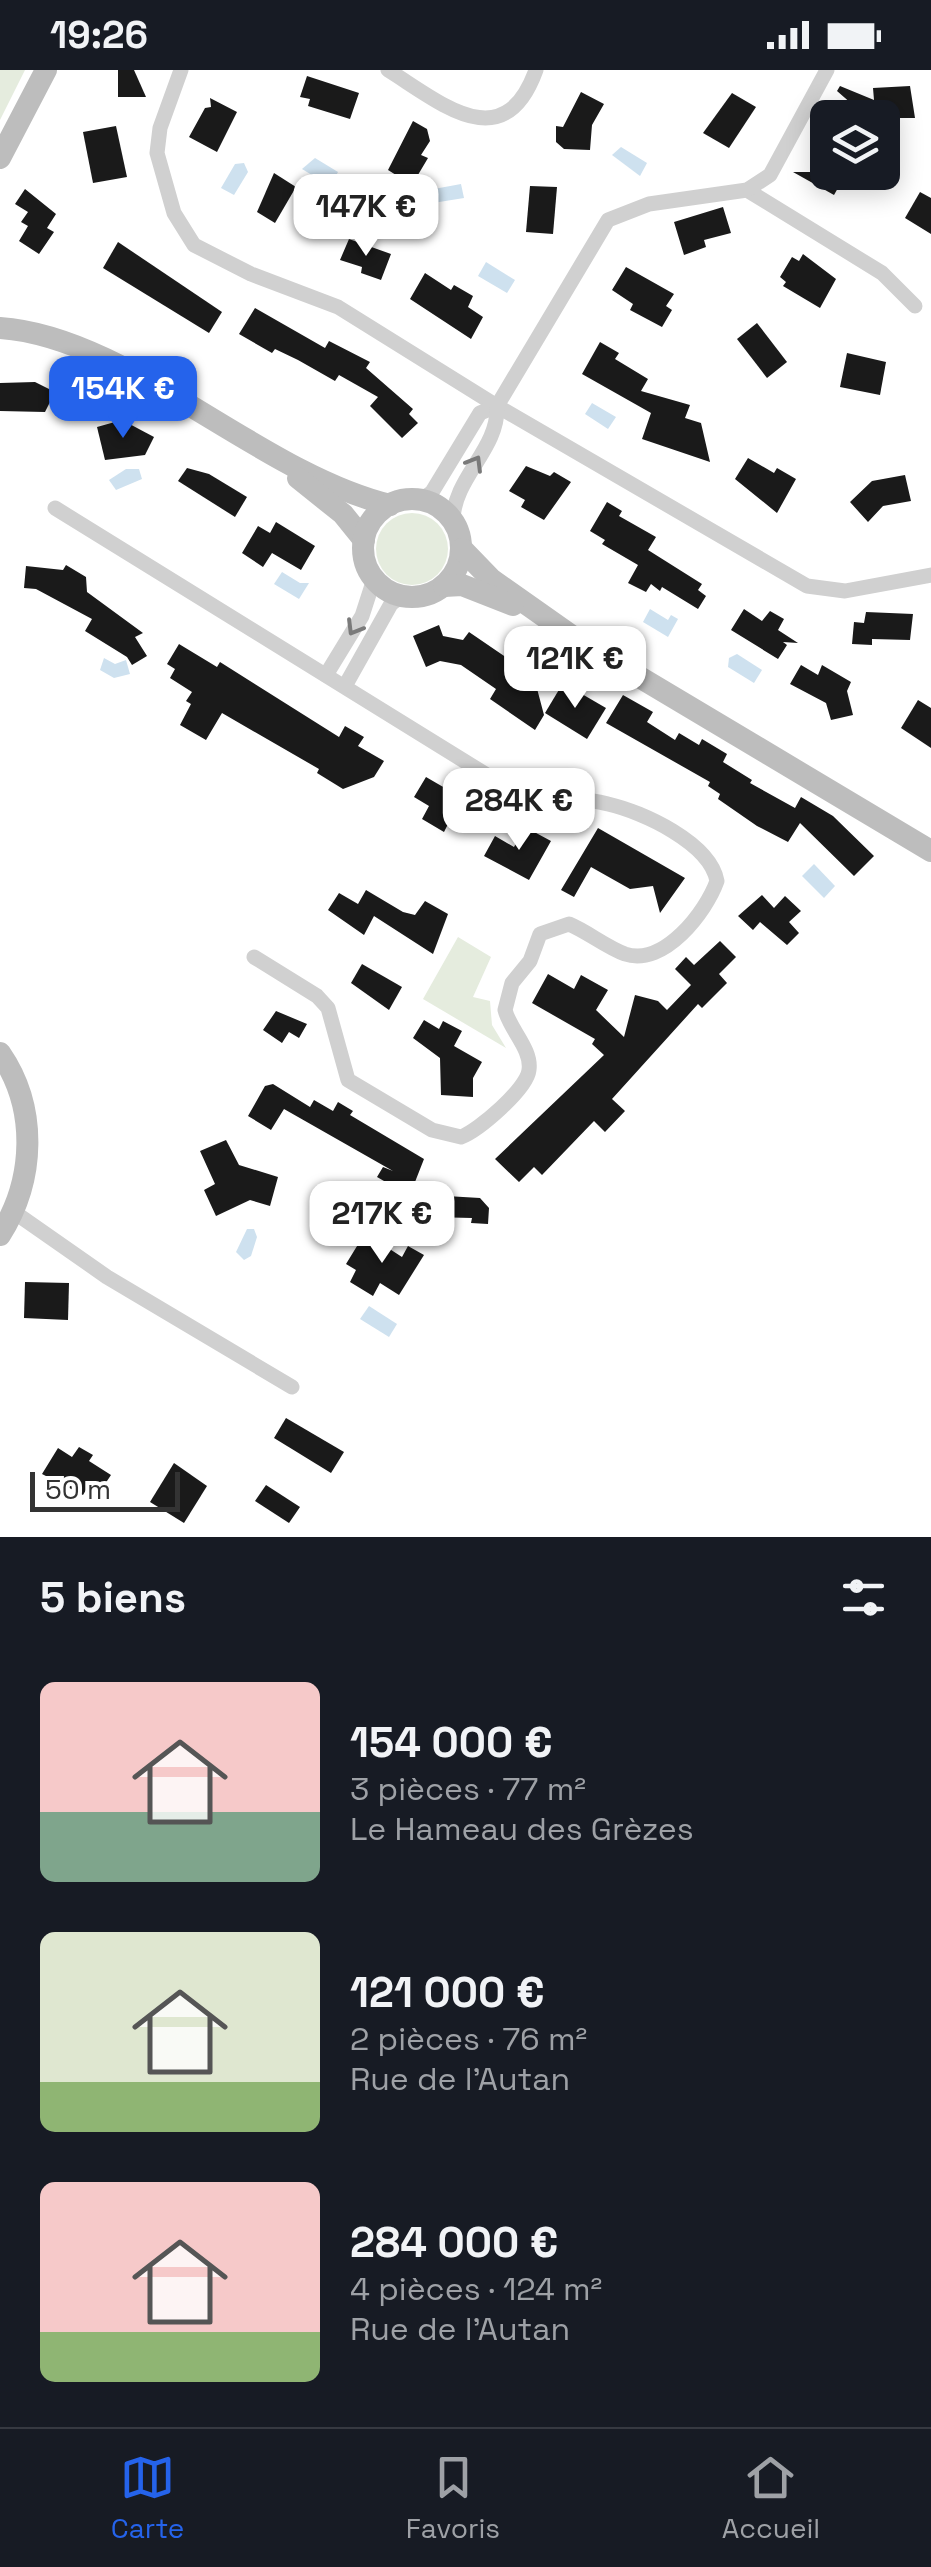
<!DOCTYPE html>
<html lang="fr">
<head>
<meta charset="utf-8">
<style>
  body { margin:0; font-family:"Space Grotesk",sans-serif; background:#242831; color:#f1f3f6; height:100vh; display:flex; flex-direction:column; font-size:38px; white-space:nowrap }
  * { box-sizing:border-box; margin:0 }
  p { font-size:32px; color:#9ea1a6 }
  .icon { flex:none; width:55px; height:55px; fill:none; stroke:currentColor; stroke-width:2; stroke-linecap:round; stroke-linejoin:round }
  .map { position:relative; height:1467px; overflow:hidden }
  .panel { display:flex; flex-direction:column; background:#171b24; flex:1 }
  .panel>* { flex:none }
  .fabs { position:absolute; left:810px; top:30px; display:grid; gap:20px }
  .fabs a { display:grid; place-items:center; width:90px; height:90px; border-radius:15px; background:#171b24; box-shadow:0 5px 25px #0003; font-size:50px }
  .scale { position:absolute; left:30px; bottom:25px; width:150px; box-sizing:border-box; padding-left:10px; border:5px solid #333; border-top:0; font-size:28px; line-height:35px; white-space:nowrap; color:#333; -webkit-text-stroke:8px #fff; paint-order:stroke }
  .price { position:absolute; translate:-50% -85px; padding:0 22px; border-radius:20px; background:#fff; color:#222; font-size:32px; line-height:65px; filter:drop-shadow(0 2px 5px #0008) }
  .price::after { content:''; position:absolute; left:50%; top:60px; width:30px; height:22px; margin-left:-15px; background:inherit; clip-path:polygon(0 0,100% 0,50% 100%) }
  .price.on { background:#2563eb; color:#fff }
  ul { padding:0; list-style:none }
  li { display:flex; align-items:center; gap:30px; height:250px; padding:0 40px }
  li span { display:grid; place-items:center; flex:none; width:280px; height:200px; border-radius:15px; color:#555 }
  li>.icon { margin-inline-start:auto }
  span .icon { width:120px; height:120px; fill:#fffc; stroke-width:1 }
  li b { font-size:42px }
  h2 { display:flex; justify-content:space-between; align-items:center; height:120px; padding:0 40px; font-size:42px }
  .status { display:flex; justify-content:space-between; align-items:center; height:70px; padding:0 50px; background:#171b24; direction:ltr }
  .status svg { height:28px; fill:currentColor }
  .tabs { display:flex; justify-content:space-around; align-items:center; height:140px; border-top:2px solid #363941; background:#171b24; font-size:28px; color:#9ea1a6 }
  .tabs a { display:grid; justify-items:center; gap:5px }
  .tabs .on { color:#2563eb }
  .map>svg:first-child { display:block }
  .green { fill:#e5ecde }
  .water { fill:#cee1ef }
  .building { fill:#1a1a1a }
  .lines { fill:none; stroke-linecap:round; stroke-linejoin:round }
  .street { stroke:#d0d0d0; stroke-width:15 }
  .secondary { stroke:#bdbdbd; stroke-width:22 }
  .oneway { stroke:#7a7a7a }
</style>
</head>
<body>
<div class="status"><b>19:26</b><svg viewBox="0 0 49 12"><path d="M0 12V9h3v3zM5 12V6h3v6zM10 12V3h3v9zM15 12V0h3v12zM26 1h20v11H26zM47 4h2v5h-2z"/></svg></div>
<div class="map">
<svg width="931" height="1467" viewBox="0 0 931 1467">
  <rect width="100%" height="100%" fill="#fff"/>
  <g class="green">
    <path d="M 0,0 L 25,0 L 0,50 Z"/>
    <circle cx="412" cy="479" r="36"/>
    <path d="M 458,867 L 491,887 L 473,927 L 490,931 L 492,955 L 506,978 L 423,929 Z"/>
  </g>
  <g class="water">
    <path d="M 621,77 L 647,93 L 640,106 L 612,85 Z"/>
    <path d="M 315,88 L 338,102 L 330,116 L 302,99 Z"/>
    <path d="M 235,94 L 244,93 L 248,102 L 234,125 L 221,118 Z"/>
    <path d="M 461,114 L 464,128 L 433,133 L 434,119 Z"/>
    <path d="M 394,146 L 408,153 L 411,147 L 421,151 L 412,169 L 388,158 Z"/>
    <path d="M 486,192 L 515,210 L 507,223 L 478,206 Z"/>
    <path d="M 592,333 L 616,347 L 608,359 L 585,344 Z"/>
    <path d="M 126,399 L 139,399 L 142,409 L 116,420 L 109,410 Z"/>
    <path d="M 282,502 L 300,513 L 309,513 L 299,529 L 274,514 Z"/>
    <path d="M 650,539 L 668,550 L 671,545 L 678,549 L 668,567 L 643,552 Z"/>
    <path d="M 737,584 L 762,600 L 754,613 L 728,597 L 729,588 Z"/>
    <path d="M 104,588 L 115,594 L 126,590 L 130,604 L 114,608 L 100,600 Z"/>
    <path d="M 814,794 L 835,816 L 824,828 L 802,806 Z"/>
    <path d="M 247,1159 L 254,1159 L 257,1167 L 251,1186 L 244,1190 L 236,1182 Z"/>
    <path d="M 369,1236 L 397,1254 L 389,1267 L 360,1249 Z"/>
  </g>
  <g class="building">
    <path d="M 118,0 L 134,0 L 146,27 L 118,27 Z"/>
    <path d="M 307,6 L 359,23 L 350,49 L 308,36 L 310,29 L 300,27 Z"/>
    <path d="M 840,16 L 874,30 L 873,18 L 910,16 L 915,48 L 868,48 L 837,21 Z"/>
    <path d="M 581,22 L 604,34 L 592,55 L 590,80 L 564,79 L 556,72 L 556,56 L 563,57 Z"/>
    <path d="M 732,23 L 756,37 L 729,78 L 703,63 Z"/>
    <path d="M 210,28 L 237,42 L 217,82 L 189,67 L 205,38 L 211,37 Z"/>
    <path d="M 413,51 L 427,59 L 430,71 L 421,85 L 428,88 L 412,115 L 388,100 Z"/>
    <path d="M 116,56 L 127,107 L 93,113 L 83,62 Z"/>
    <path d="M 793,102 L 847,102 L 834,125 Z"/>
    <path d="M 274,103 L 296,117 L 275,153 L 257,142 Z"/>
    <path d="M 530,116 L 557,117 L 553,164 L 526,162 Z"/>
    <path d="M 25,119 L 56,144 L 47,158 L 54,162 L 39,184 L 19,171 L 28,156 L 21,152 L 28,142 L 15,134 Z"/>
    <path d="M 920,122 L 931,128 L 931,164 L 905,148 Z"/>
    <path d="M 723,137 L 731,163 L 704,170 L 706,177 L 684,185 L 674,152 Z"/>
    <path d="M 349,169 L 391,184 L 381,210 L 361,203 L 362,197 L 340,190 Z"/>
    <path d="M 118,172 L 222,242 L 209,263 L 103,198 Z"/>
    <path d="M 803,184 L 836,209 L 820,238 L 783,216 L 786,212 L 780,207 L 792,187 L 799,191 Z"/>
    <path d="M 626,197 L 674,224 L 666,236 L 672,240 L 662,257 L 630,240 L 633,234 L 612,220 Z"/>
    <path d="M 425,203 L 451,220 L 454,215 L 473,226 L 468,237 L 483,247 L 471,269 L 410,229 Z"/>
    <path d="M 255,238 L 325,278 L 329,271 L 370,292 L 366,298 L 413,339 L 409,344 L 418,353 L 402,368 L 370,336 L 378,327 L 339,305 L 335,311 L 298,290 L 275,279 L 272,283 L 239,264 Z"/>
    <path d="M 757,253 L 787,292 L 767,308 L 737,269 Z"/>
    <path d="M 600,272 L 619,283 L 615,289 L 648,309 L 641,321 L 690,335 L 685,348 L 701,353 L 710,392 L 642,369 L 651,343 L 582,304 Z"/>
    <path d="M 847,283 L 886,292 L 880,325 L 840,317 Z"/>
    <path d="M 35,312 L 55,322 L 45,342 L 0,341 L 0,313 Z"/>
    <path d="M 122,350 L 154,367 L 145,385 L 105,390 L 97,357 Z"/>
    <path d="M 748,388 L 774,403 L 777,398 L 796,409 L 777,443 L 735,409 Z"/>
    <path d="M 526,396 L 550,406 L 554,402 L 571,412 L 544,450 L 521,437 L 525,430 L 509,421 Z"/>
    <path d="M 187,398 L 209,404 L 247,427 L 235,447 L 178,411 Z"/>
    <path d="M 905,405 L 911,431 L 883,436 L 868,452 L 850,432 L 872,411 Z"/>
    <path d="M 607,432 L 622,441 L 619,446 L 656,467 L 648,480 L 702,514 L 698,520 L 706,526 L 698,539 L 662,517 L 660,521 L 651,514 L 646,522 L 628,513 L 638,495 L 602,474 L 605,470 L 590,461 Z"/>
    <path d="M 276,452 L 315,476 L 301,500 L 272,483 L 263,497 L 242,483 L 258,456 L 270,463 Z"/>
    <path d="M 66,495 L 86,507 L 87,522 L 143,563 L 135,567 L 147,586 L 132,595 L 127,587 L 85,561 L 92,549 L 36,519 L 24,518 L 26,496 L 63,500 Z"/>
    <path d="M 744,539 L 762,551 L 770,541 L 784,549 L 778,560 L 798,573 L 783,572 L 787,575 L 778,589 L 731,560 Z"/>
    <path d="M 866,542 L 913,544 L 910,570 L 872,569 L 872,575 L 852,574 L 854,552 L 864,553 Z"/>
    <path d="M 439,555 L 443,566 L 463,570 L 469,562 L 523,599 L 513,615 L 535,611 L 544,645 L 535,660 L 490,629 L 496,619 L 461,595 L 440,591 L 426,597 L 413,566 Z"/>
    <path d="M 179,574 L 217,597 L 220,592 L 339,667 L 345,656 L 364,667 L 358,676 L 384,691 L 374,707 L 343,719 L 317,703 L 319,699 L 222,643 L 206,670 L 180,655 L 191,634 L 186,631 L 192,622 L 170,608 L 175,599 L 167,594 Z"/>
    <path d="M 801,595 L 818,605 L 822,595 L 851,612 L 847,621 L 853,645 L 831,650 L 826,633 L 790,614 Z"/>
    <path d="M 563,613 L 606,638 L 587,669 L 545,643 Z"/>
    <path d="M 623,625 L 653,642 L 647,652 L 675,670 L 679,663 L 699,675 L 702,669 L 727,684 L 723,692 L 752,710 L 750,713 L 795,738 L 801,727 L 833,746 L 874,786 L 854,806 L 800,753 L 788,772 L 757,756 L 718,729 L 720,724 L 708,716 L 710,712 L 606,653 Z"/>
    <path d="M 918,630 L 931,638 L 931,678 L 901,658 Z"/>
    <path d="M 426,707 L 481,739 L 470,759 L 451,748 L 444,762 L 422,749 L 429,736 L 414,727 Z"/>
    <path d="M 525,757 L 551,771 L 529,810 L 484,786 L 495,766 L 514,777 Z"/>
    <path d="M 598,758 L 685,808 L 660,843 L 653,816 L 630,819 L 591,797 L 574,827 L 561,820 Z"/>
    <path d="M 366,820 L 403,842 L 415,845 L 425,831 L 448,844 L 433,884 L 374,846 L 364,865 L 328,840 L 339,823 L 358,834 Z"/>
    <path d="M 762,825 L 774,838 L 785,826 L 801,841 L 789,852 L 799,863 L 787,875 L 760,852 L 753,860 L 738,846 Z"/>
    <path d="M 720,871 L 736,887 L 719,904 L 727,913 L 702,938 L 698,934 L 612,1029 L 625,1041 L 605,1062 L 594,1051 L 542,1105 L 534,1097 L 519,1112 L 495,1089 L 604,985 L 592,974 L 595,969 L 532,933 L 548,904 L 574,919 L 581,905 L 608,920 L 596,940 L 624,967 L 635,925 L 658,931 L 667,940 L 691,915 L 675,899 L 686,887 L 694,895 Z"/>
    <path d="M 362,894 L 402,917 L 389,940 L 351,913 Z"/>
    <path d="M 276,941 L 307,954 L 299,968 L 289,962 L 282,973 L 263,960 Z"/>
    <path d="M 424,950 L 439,959 L 443,951 L 462,961 L 454,976 L 482,992 L 473,1008 L 473,1027 L 441,1025 L 440,988 L 413,968 Z"/>
    <path d="M 273,1014 L 310,1037 L 314,1030 L 333,1041 L 338,1032 L 353,1041 L 350,1045 L 424,1089 L 415,1112 L 446,1126 L 480,1128 L 489,1138 L 488,1154 L 471,1153 L 472,1148 L 431,1147 L 422,1141 L 426,1135 L 377,1107 L 383,1097 L 393,1101 L 284,1039 L 271,1060 L 248,1046 L 265,1016 Z"/>
    <path d="M 226,1070 L 239,1095 L 278,1107 L 270,1136 L 250,1130 L 216,1146 L 204,1120 L 215,1114 L 200,1081 Z"/>
    <path d="M 365,1163 L 402,1187 L 408,1176 L 424,1185 L 399,1225 L 380,1213 L 373,1226 L 350,1212 L 356,1200 L 346,1194 Z"/>
    <path d="M 25,1212 L 69,1213 L 68,1250 L 24,1248 Z"/>
    <path d="M 286,1348 L 344,1382 L 331,1403 L 274,1368 Z"/>
    <path d="M 79,1377 L 93,1385 L 89,1391 L 111,1405 L 105,1414 L 112,1418 L 103,1432 L 86,1420 L 83,1425 L 42,1404 L 58,1378 L 72,1387 Z"/>
    <path d="M 174,1393 L 207,1416 L 184,1453 L 150,1432 Z"/>
    <path d="M 266,1415 L 300,1437 L 289,1453 L 255,1431 Z"/>
  </g>
  <g class="lines">
    <g class="street">
      <path d="M 181,0 L 160,58 L 157,83 L 174,143 L 194,175 L 251,204 L 338,237 L 497,336 L 807,516 L 845,521 L 931,505"/>
      <path d="M 388,0 C 441,33 504,89 536,0"/>
      <path d="M 747,120 L 882,203 L 915,236"/>
      <path d="M 421,430 L 432,422 L 480,343 L 497,336"/>
      <path d="M 55,438 L 503,715 C 537,729 573,725 608,734 C 643,742 710,773 717,811 C 706,842 664,897 625,884 C 606,877 588,862 569,854 L 540,864 L 530,891 L 512,913 L 505,940 C 510,960 532,979 529,1000 C 527,1019 479,1060 461,1067 L 432,1060 L 348,1010 L 328,938 L 317,926 L 254,887"/>
      <path d="M 453,450 C 454,407 499,379 497,336 L 608,150 L 649,134 L 747,120 L 770,105 L 827,0"/>
      <path d="M 326,605 L 362,546 L 374,509"/>
      <path d="M 345,616 L 391,534 L 402,526"/>
      <path d="M 14,1142 L 107,1207 L 292,1317"/>
    </g>
    <g class="secondary">
      <path d="M 0,88 L 46,0"/>
      <path d="M 0,258 C 129,267 258,403 390,435"/>
      <path d="M 298,408 L 343,444 L 364,470"/>
      <circle cx="412" cy="478" r="49"/>
      <path d="M 462,479 L 491,509 L 579,571 L 931,781"/>
      <path d="M 444,516 L 462,515 L 513,535"/>
      <path d="M 0,983 C 38,1038 35,1110 0,1165"/>
    </g>
  </g>
  <defs><path id="oneway-chevron" d="M-2-3.5L2.5 0L-2 3.5" fill="none" stroke-width="1.6" stroke-linecap="round" stroke-linejoin="round" transform="scale(2.5)"/></defs>
  <g class="oneway">
    <use href="#oneway-chevron" transform="translate(475 393) rotate(-59)"/>
    <use href="#oneway-chevron" transform="translate(354 558) rotate(121)"/>
  </g>
</svg>
<div class="fabs">
<a><svg class="icon" aria-label="layers" viewBox="0 0 24 24"><path d="M12 4l9 5-9 5-9-5zM3 14l9 5 9-5"/></svg></a>
</div>
<div class="scale">50 m</div>
<b class="price" style="left:366px;top:189px">147K €</b>
<b class="price on" style="left:123px;top:371px">154K €</b>
<b class="price" style="left:575px;top:641px">121K €</b>
<b class="price" style="left:519px;top:783px">284K €</b>
<b class="price" style="left:382px;top:1196px">217K €</b>
</div>
<section class="panel">
<h2>5 biens<svg class="icon" aria-label="filters" viewBox="0 0 24 24"><path d="M4 7h16M4 17h16"/><circle cx="9" cy="7" r="2"/><circle cx="15" cy="17" r="2"/></svg></h2>
<ul>
<li><span style="background:linear-gradient(#f6c9c9 65%,#7fa58c 0)"><svg class="icon" aria-label="home" viewBox="0 0 24 24"><path d="M3 11l9-7 9 7M6 9v11h12V9"/></svg></span><div><b>154 000 €</b><p>3 pièces · 77 m²</p><p>Le Hameau des Grèzes</p></div></li>
<li><span style="background:linear-gradient(#dfe7d0 75%,#8fb573 0)"><svg class="icon" aria-label="home" viewBox="0 0 24 24"><path d="M3 11l9-7 9 7M6 9v11h12V9"/></svg></span><div><b>121 000 €</b><p>2 pièces · 76 m²</p><p>Rue de l'Autan</p></div></li>
<li><span style="background:linear-gradient(#f6c9c9 75%,#8fb573 0)"><svg class="icon" aria-label="home" viewBox="0 0 24 24"><path d="M3 11l9-7 9 7M6 9v11h12V9"/></svg></span><div><b>284 000 €</b><p>4 pièces · 124 m²</p><p>Rue de l'Autan</p></div></li>
</ul>
</section>
<nav class="tabs">
<a class="on"><svg class="icon" aria-label="map" viewBox="0 0 24 24"><path d="M3 6l6-2 6 2 6-2v14l-6 2-6-2-6 2zM9 4v14M15 6v14"/></svg>Carte</a>
<a><svg class="icon" aria-label="saved" viewBox="0 0 24 24"><path d="M7 4h10v16l-5-4-5 4z"/></svg>Favoris</a>
<a><svg class="icon" aria-label="home" viewBox="0 0 24 24"><path d="M3 11l9-7 9 7M6 9v11h12V9"/></svg>Accueil</a>
</nav>
</body>
</html>
